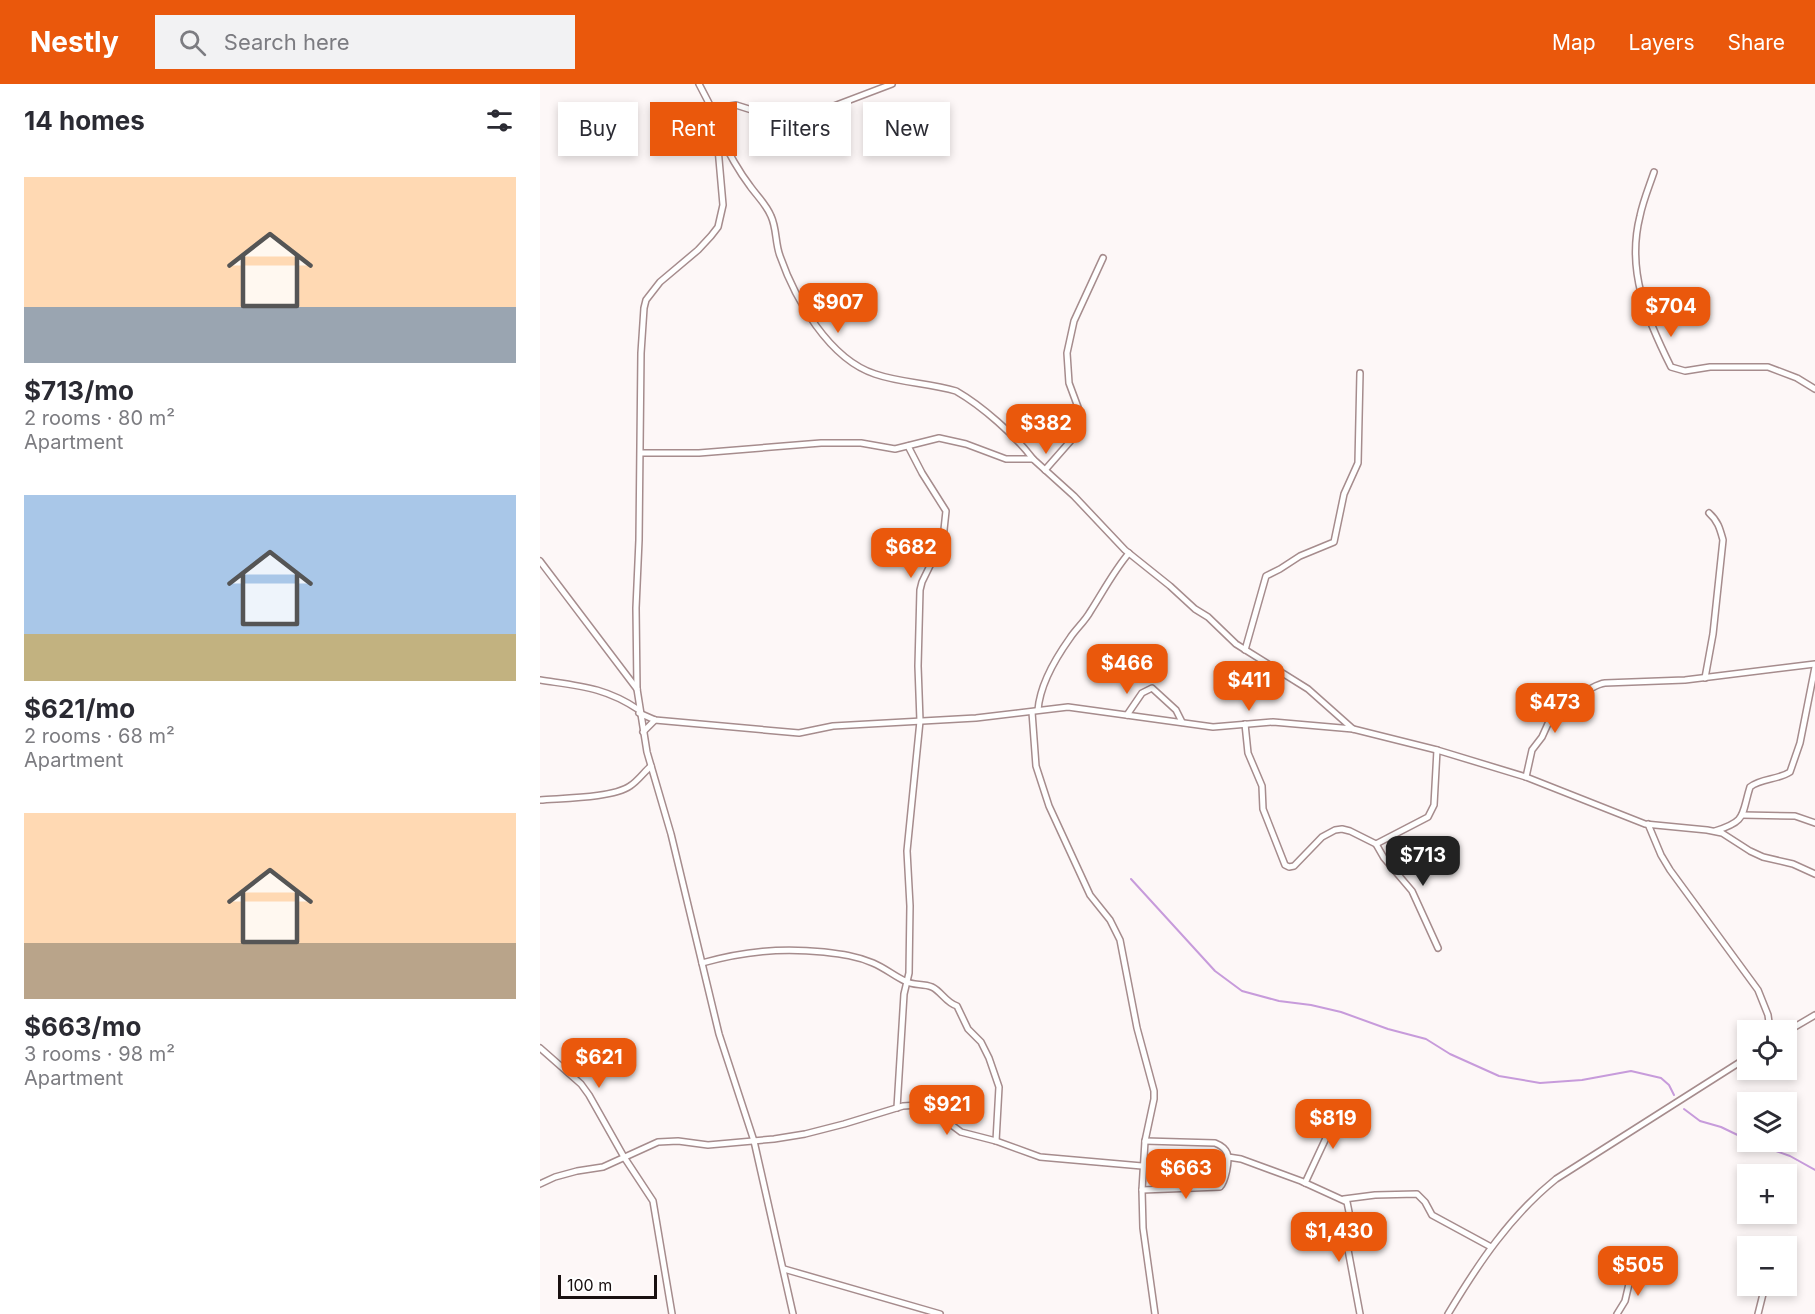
<!DOCTYPE html>
<html lang="en">
<head>
<meta charset="utf-8">
<style>
  body { margin:0; font-family:Inter,sans-serif; background:#f2f2f3; color:#2b2b33; height:100vh; display:flex; flex-direction:column; font-size:22px; white-space:nowrap }
  * { box-sizing:border-box; margin:0 }
  p { font-size:20px; color:#7c7c81 }
  .icon { flex:none; width:33px; height:33px; fill:none; stroke:currentColor; stroke-width:2; stroke-linecap:round; stroke-linejoin:round }
  .map { position:relative; flex:1; overflow:hidden }
  .panel { display:flex; flex-direction:column; background:#fff; width:540px }
  .panel>* { flex:none }
  .banner { position:absolute; left:18px; top:18px; width:570px; height:54px; display:flex; gap:12px }
  .buttons { position:absolute; left:1197px; top:936px; display:grid; gap:12px }
  .buttons a { display:grid; place-items:center; width:60px; height:60px; border-radius:0px; background:#fff; box-shadow:0 3px 9px #0003; font-size:30px }
  .scale { position:absolute; left:18px; bottom:15px; width:99px; box-sizing:border-box; padding-left:6px; border:3px solid #191010; border-top:0; font-size:16px; line-height:21px; white-space:nowrap; color:#191010; -webkit-text-stroke:4px #fff; paint-order:stroke }
  .price { position:absolute; translate:-50% -51px; padding:0 14px; border-radius:12px; background:#ea580c; color:#fff; font-size:20px; line-height:39px; filter:drop-shadow(0 2px 3px #0008) }
  .price::after { content:''; position:absolute; left:50%; top:36px; width:18px; height:14px; margin-left:-9px; background:inherit; clip-path:polygon(0 0,100% 0,50% 100%) }
  .price.current { background:#222; color:#fff }
  ul { padding:0; list-style:none }
  li { display:grid; align-content:center; gap:12px; height:318px; padding:0 24px }
  li span { display:grid; place-items:center; height:186px; border-radius:0px; color:#555 }
  li>.icon { margin-inline-start:auto }
  span .icon { width:108px; height:108px; fill:#fffc; stroke-width:1 }
  li b { font-size:26px }
  h2 { display:flex; justify-content:space-between; align-items:center; height:72px; padding:0 24px; font-size:26px }
  .pill { padding:0 21px; border-radius:0px; background:#fff; box-shadow:0 3px 9px #0003; font-size:21px; line-height:54px }
  .pill.current { background:#ea580c; color:#fff }
  header { display:flex; align-items:center; gap:36px; box-sizing:border-box; height:84px; padding:0 30px; background:#ea580c; color:#fff }
  header strong { font-size:28px }
  nav { display:flex; gap:33px; margin-inline-start:auto; font-size:21px }
  .search { width:420px; height:54px; background:#f2f2f3; display:flex; align-items:center; gap:15px; box-sizing:border-box; padding:0 21px; border-radius:0px; color:#7c7c81; font-size:22px }
  main { display:flex; flex:1; min-height:0 }
  .map>svg:first-child { display:block }
  .lines { fill:none; stroke-linecap:round; stroke-linejoin:round }
  .stream { stroke:#c79bdb; stroke-width:2 }
  .minor-casing { stroke:#a68c8d; stroke-width:8 }
  .minor { stroke:#fff; stroke-width:5 }
</style>
</head>
<body>
<header>
<strong>Nestly</strong>
<div class="search"><svg class="icon" aria-label="search" viewBox="0 0 24 24"><circle cx="10" cy="10" r="6"/><path d="M15 15l6 6"/></svg>Search here</div>
<nav><a>Map</a><a>Layers</a><a>Share</a></nav>
</header>
<main>
<section class="panel">
<h2>14 homes<svg class="icon" aria-label="filters" viewBox="0 0 24 24"><path d="M4 7h16M4 17h16"/><circle cx="9" cy="7" r="2"/><circle cx="15" cy="17" r="2"/></svg></h2>
<ul>
<li><span style="background:linear-gradient(#ffd9b3 70%,#9aa5b1 0)"><svg class="icon" aria-label="home" viewBox="0 0 24 24"><path d="M3 11l9-7 9 7M6 9v11h12V9"/></svg></span><div><b>$713/mo</b><p>2 rooms · 80 m²</p><p>Apartment</p></div></li>
<li><span style="background:linear-gradient(#a9c7e8 75%,#c2b280 0)"><svg class="icon" aria-label="home" viewBox="0 0 24 24"><path d="M3 11l9-7 9 7M6 9v11h12V9"/></svg></span><div><b>$621/mo</b><p>2 rooms · 68 m²</p><p>Apartment</p></div></li>
<li><span style="background:linear-gradient(#ffd9b3 70%,#b9a48a 0)"><svg class="icon" aria-label="home" viewBox="0 0 24 24"><path d="M3 11l9-7 9 7M6 9v11h12V9"/></svg></span><div><b>$663/mo</b><p>3 rooms · 98 m²</p><p>Apartment</p></div></li>
</ul>
</section>
<div class="map">
<svg width="1275" height="1230" viewBox="0 0 1275 1230">
  <rect width="100%" height="100%" fill="#fdf7f7"/>
  <g class="lines">
    <g class="stream">
      <path d="M 591,795 L 675,887 L 702,907 L 739,917 L 771,921 L 801,928 L 848,945 L 886,955 L 910,970 L 959,992 L 1000,999 L 1042,996 L 1091,987 L 1121,994 L 1129,1001 L 1134,1011"/>
      <path d="M 1144,1025 L 1160,1037 L 1181,1043 L 1208,1056"/>
      <path d="M 1211,1058 L 1250,1072 L 1275,1086"/>
    </g>
    <g class="minor-casing">
      <g id="minor">
        <path d="M 159,0 L 172,25 L 176,41 L 183,121 L 178,143 L 171,152 L 158,166 L 120,198 L 106,216 L 104,224 L 101,269 L 99,456 L 96,524 L 97,605 L 107,668 L 131,750 L 179,950 L 214,1057 L 253,1230"/>
        <path d="M 172,25 L 196,21 L 231,32 L 262,29 L 286,25 L 352,0"/>
        <path d="M 178,47 C 187,66 197,85 210,102 C 217,112 226,120 231,132 C 237,145 235,159 240,172 C 255,215 289,275 335,290 C 361,299 390,299 416,307 C 442,322 475,351 493,375"/>
        <path d="M 1114,88 C 1109,103 1103,117 1100,132 C 1086,187 1107,235 1131,283 L 1145,287 L 1170,283 L 1228,283 L 1257,294 L 1275,305"/>
        <path d="M 101,369 L 159,369 L 281,359 L 321,359 L 355,365 L 399,354 L 426,360 L 466,375 L 493,375 L 534,412 L 585,466 L 630,502 L 655,525 L 668,533 L 696,560 L 768,605 L 813,645"/>
        <path d="M 505,386 L 541,345 L 542,334 L 529,299 L 527,269 L 534,237 L 563,174"/>
        <path d="M 0,477 L 97,605"/>
        <path d="M 705,566 L 726,492 L 740,485 L 760,472 L 794,458 L 804,410 L 818,379 L 820,289"/>
        <path d="M 1165,594 L 1173,550 L 1183,456 C 1180,445 1178,437 1169,429"/>
        <path d="M 0,596 C 39,602 65,603 99,626"/>
        <path d="M 498,626 C 500,600 515,575 530,554 C 536,545 545,537 550,528 C 563,508 573,488 589,469"/>
        <path d="M 492,628 L 496,682 L 509,722 L 550,811 L 570,836 L 580,856 L 597,944 L 614,1007 L 614,1015 L 605,1057 L 602,1106 L 603,1144 L 615,1230"/>
        <path d="M 99,629 L 115,636 L 259,649 L 293,642 L 436,634 L 528,623 L 673,643 L 733,638 L 813,645 L 897,666 L 986,693 L 1105,740 L 1167,746 L 1182,749 L 1210,767 L 1223,773 L 1253,780 L 1275,790"/>
        <path d="M 587,631 L 602,609 L 612,604 L 636,626 L 642,638"/>
        <path d="M 705,640 L 708,669 L 722,702 L 723,725 L 745,781 L 749,783 L 754,782 L 782,753 L 795,746 L 802,745 L 810,747 L 836,760 L 844,774 L 872,807 L 898,864"/>
        <path d="M 103,648 L 115,636"/>
        <path d="M 986,693 L 992,666 L 1002,653 L 1011,633 L 1019,629 L 1014,610 L 1015,607 C 1025,610 1037,612 1046,607 C 1053,604 1057,600 1065,599 L 1145,596 L 1275,580"/>
        <path d="M 0,716 C 22,714 73,714 90,702 C 98,697 104,688 111,682"/>
        <path d="M 1202,731 L 1255,732 L 1275,739"/>
        <path d="M 1108,740 L 1121,771 L 1130,786 L 1218,906 L 1228,931 L 1230,946"/>
        <path d="M 1175,747 C 1207,737 1201,732 1210,703 C 1221,694 1238,696 1250,688 L 1260,659 L 1275,583"/>
        <path d="M 836,760 L 888,733 L 894,721 L 897,666"/>
        <path d="M 162,879 C 205,867 240,864 284,868 C 301,870 317,872 333,879 C 345,884 354,892 365,897 C 373,902 383,899 392,903 C 401,907 406,919 417,922 L 428,945 L 441,958 L 449,974 L 459,1003 L 456,1057"/>
        <path d="M 1246,948 L 1275,931"/>
        <path d="M 0,964 L 41,1000 L 49,1011 L 84,1073 L 113,1117 L 132,1230"/>
        <path d="M 357,1024 L 364,910 L 369,889 L 370,822 L 367,767 L 380,637 L 378,582 L 380,506 L 382,498 L 403,455 L 406,427 L 382,389 L 368,362"/>
        <path d="M 688,1073 L 701,1075 L 761,1097 L 807,1118 L 809,1128 L 806,1155 L 820,1230"/>
        <path d="M 765,1099 L 800,1024"/>
        <path d="M 0,1100 L 15,1093 L 37,1087 L 63,1083 L 118,1058 L 138,1057 L 168,1061 L 234,1055 L 265,1050 L 304,1040 L 363,1022 L 379,1021 L 393,1027 L 421,1048 L 456,1057 L 500,1073 L 602,1082"/>
        <path d="M 602,1106 L 680,1103 C 685,1098 690,1077 687,1069 C 685,1064 680,1061 675,1059 L 605,1057"/>
        <path d="M 804,1115 L 835,1111 L 877,1110 L 885,1118 L 892,1131 L 951,1163"/>
        <path d="M 244,1185 L 400,1230"/>
        <path d="M 908,1230 C 938,1180 970,1132 1016,1095 L 1208,973"/>
        <path d="M 1077,1230 L 1085,1217 L 1092,1187 L 1102,1181"/>
        <path d="M 1218,1230 L 1223,1210"/>
      </g>
    </g>
    <use href="#minor" class="minor"/>
  </g>
</svg>
<div class="buttons">
<a><svg class="icon" aria-label="locate" viewBox="0 0 24 24"><circle cx="12" cy="12" r="6"/><path d="M12 2v4M12 18v4M2 12h4M18 12h4"/></svg></a>
<a><svg class="icon" aria-label="layers" viewBox="0 0 24 24"><path d="M12 4l9 5-9 5-9-5zM3 14l9 5 9-5"/></svg></a>
<a>+</a>
<a>−</a>
</div>
<div class="scale">100 m</div>
<b class="price" style="left:298px;top:250px">$907</b>
<b class="price" style="left:1131px;top:254px">$704</b>
<b class="price" style="left:506px;top:371px">$382</b>
<b class="price" style="left:371px;top:495px">$682</b>
<b class="price" style="left:587px;top:611px">$466</b>
<b class="price" style="left:709px;top:628px">$411</b>
<b class="price" style="left:1015px;top:650px">$473</b>
<b class="price current" style="left:883px;top:803px">$713</b>
<b class="price" style="left:59px;top:1005px">$621</b>
<b class="price" style="left:407px;top:1052px">$921</b>
<b class="price" style="left:793px;top:1066px">$819</b>
<b class="price" style="left:646px;top:1116px">$663</b>
<b class="price" style="left:799px;top:1179px">$1,430</b>
<b class="price" style="left:1098px;top:1213px">$505</b>
<div class="banner">
<a class="pill">Buy</a>
<a class="pill current">Rent</a>
<a class="pill">Filters</a>
<a class="pill">New</a>
</div>
</div>
</main>
</body>
</html>
